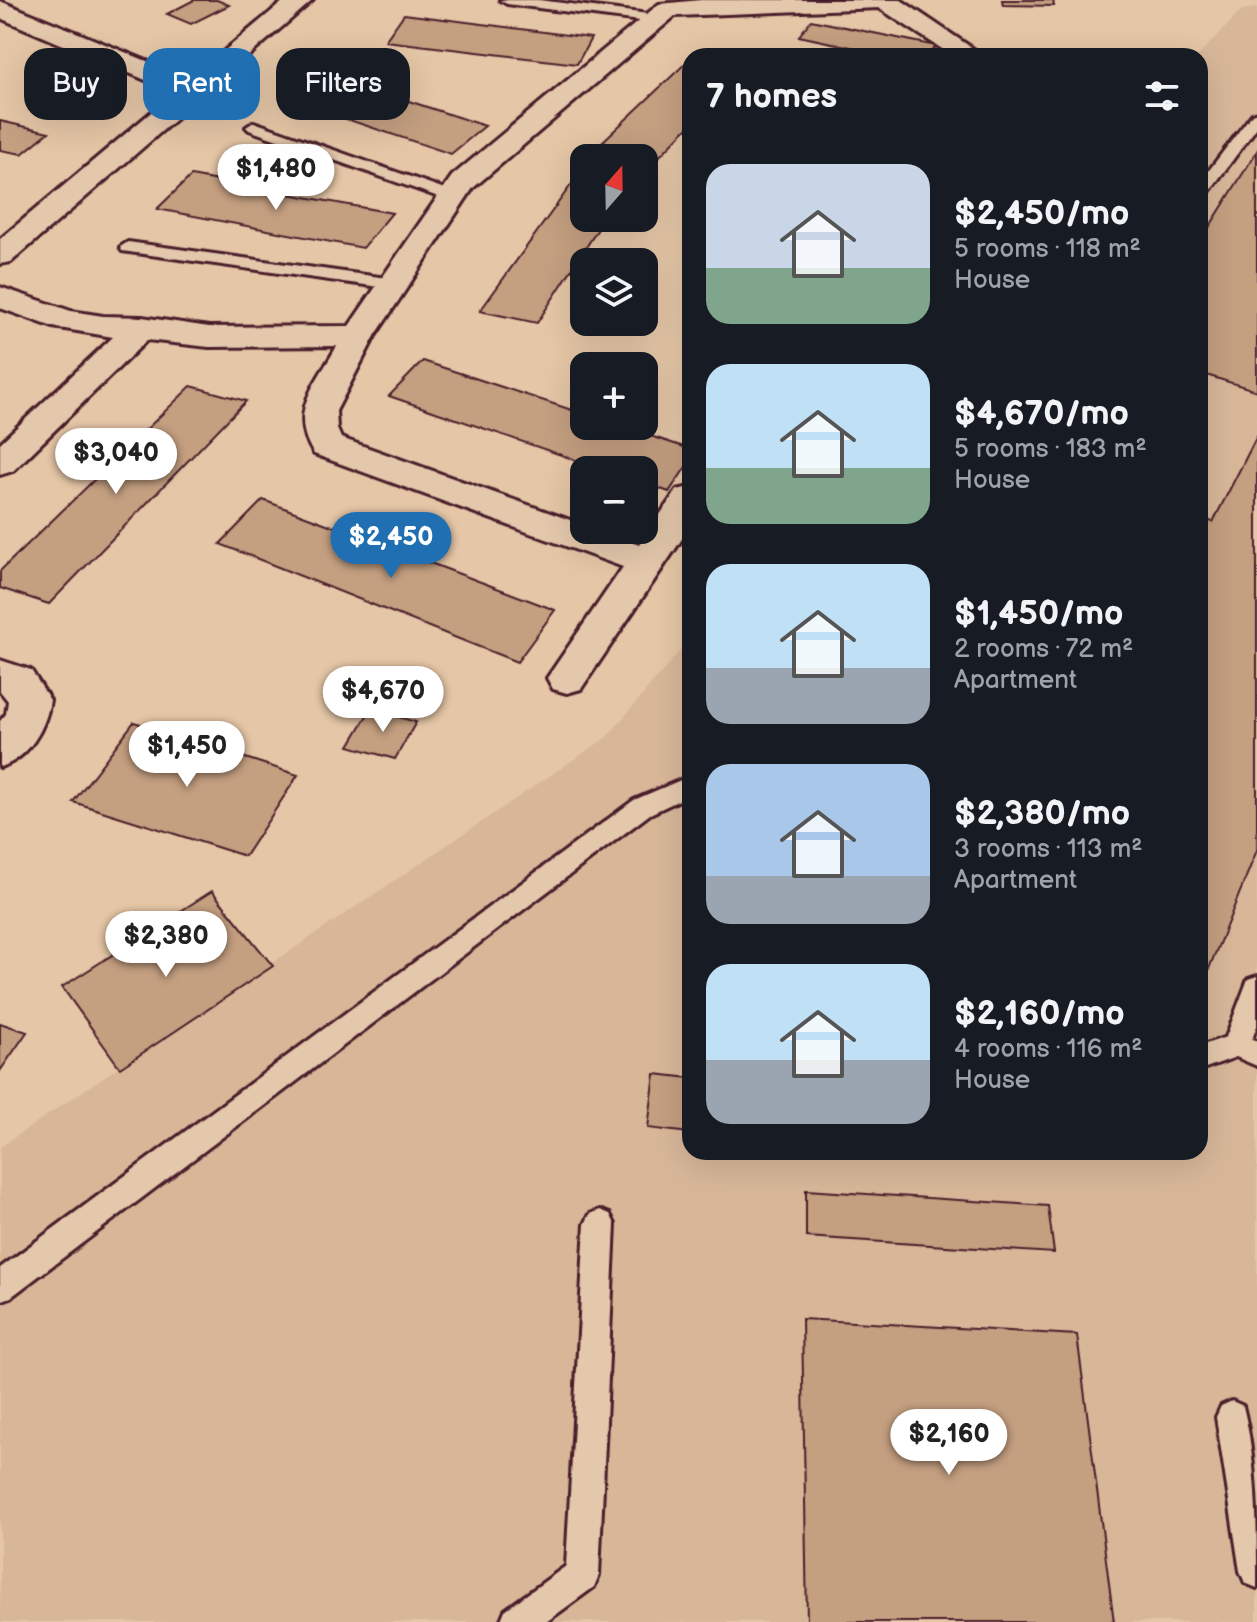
<!DOCTYPE html>
<html lang="en">
<head>
<meta charset="utf-8">
<style>
  body { margin:0; font-family:"Balsamiq Sans",sans-serif; background:#242831; color:#f1f3f6; height:100vh; display:flex; flex-direction:column; font-size:30px; white-space:nowrap }
  * { box-sizing:border-box; margin:0 }
  p { font-size:26px; color:#9ea1a6 }
  .icon { flex:none; width:44px; height:44px; fill:none; stroke:currentColor; stroke-width:2; stroke-linecap:round; stroke-linejoin:round }
  .map { position:relative; flex:1; overflow:hidden }
  .drawer { position:absolute; left:682px; top:48px; width:526px; height:1112px; display:flex; flex-direction:column; background:#171b24; border-radius:24px; box-shadow:0 8px 32px #0002 }
  .drawer>* { flex:none }
  .guide { position:absolute; left:24px; top:48px; width:538px; height:72px; display:flex; gap:16px }
  .needle { width:52px; rotate:20deg }
  .buttons { position:absolute; left:570px; top:144px; display:grid; gap:16px }
  .buttons a { display:grid; place-items:center; width:88px; height:88px; border-radius:16px; background:#171b24; box-shadow:0 8px 32px #0002; font-size:40px }
  .price { position:absolute; translate:-50% -68px; padding:0 18px; border-radius:28px; background:#fff; color:#222; font-size:26px; line-height:52px; filter:drop-shadow(0 2px 4px #0008) }
  .price::after { content:''; position:absolute; left:50%; top:48px; width:24px; height:18px; margin-left:-12px; background:inherit; clip-path:polygon(0 0,100% 0,50% 100%) }
  .price.current { background:#1f6fb2; color:#fff }
  ul { padding:0; list-style:none }
  li { display:flex; align-items:center; gap:24px; height:200px; padding:0 24px }
  li span { display:grid; place-items:center; flex:none; width:224px; height:160px; border-radius:24px; color:#555 }
  li>.icon { margin-inline-start:auto }
  span .icon { width:96px; height:96px; fill:#fffc; stroke-width:1 }
  li b { font-size:34px }
  h2 { display:flex; justify-content:space-between; align-items:center; height:96px; padding:0 24px; font-size:34px }
  .chip { padding:0 28px; border-radius:24px; background:#171b24; box-shadow:0 8px 32px #0002; font-size:28px; line-height:72px }
  .chip.current { background:#1f6fb2; color:#fff }
  .map>svg:first-child { display:block }
  .built { fill:#d8b799 }
  .building { fill:#c49f80; stroke:#4a1f2b; stroke-width:2 }
  .lines { fill:none; stroke-linecap:round; stroke-linejoin:round }
  .service-casing { stroke:#4a1f2b; stroke-width:6 }
  .minor-casing { stroke:#4a1f2b; stroke-width:6 }
  .tertiary-casing { stroke:#4a1f2b; stroke-width:6 }
  .service { fill:#e4c8ac; fill-rule:evenodd }
  .minor { fill:#e4c8ac; fill-rule:evenodd }
  .tertiary { fill:#e4c8ac; fill-rule:evenodd }
</style>
</head>
<body>
<div class="map">
<svg width="1257" height="1622" viewBox="0 0 1257 1622">
  <rect width="100%" height="100%" fill="#e5c6a6"/>
  <filter id="ink" filterUnits="userSpaceOnUse"><feTurbulence type="fractalNoise" baseFrequency=".0125" numOctaves="2"/><feDisplacementMap in="SourceGraphic" scale="16" xChannelSelector="R" yChannelSelector="G"/><feConvolveMatrix kernelMatrix="1 2 1 2 8 2 1 2 1" color-interpolation-filters="sRGB"/></filter>
  <g filter="url(#ink)">
    <path class="built" d="M 1257,8 L 1257,1622 L 0,1622 L 0,1147 L 607,737 L 690,639 L 690,1152 L 1200,1152 L 1198,56 L 1242,10 Z"/>
    <g class="building">
      <path d="M 194,0 L 217,0 L 229,5 L 191,24 L 167,14 Z"/>
      <path d="M 1002,0 L 1053,0 L 1054,6 L 1003,5 Z"/>
      <path d="M 404,14 L 591,38 L 577,64 L 385,41 Z"/>
      <path d="M 811,20 L 936,46 L 929,56 L 893,56 L 799,36 Z"/>
      <path d="M 690,59 L 690,125 L 659,157 L 602,142 Z"/>
      <path d="M 317,71 L 485,126 L 451,154 L 280,97 Z"/>
      <path d="M 71,78 L 109,85 L 77,112 L 27,103 L 38,94 L 49,96 Z"/>
      <path d="M 0,121 L 49,132 L 22,154 L 0,150 Z"/>
      <path d="M 1257,151 L 1257,391 L 1200,373 L 1200,242 Z"/>
      <path d="M 584,167 L 584,218 L 605,218 L 537,323 L 480,311 Z"/>
      <path d="M 191,176 L 392,213 L 363,248 L 157,209 Z"/>
      <path d="M 423,361 L 584,414 L 584,426 L 620,426 L 690,449 L 690,461 L 669,492 L 644,483 L 644,470 L 605,470 L 389,396 Z"/>
      <path d="M 191,386 L 246,401 L 49,604 L 0,588 L 0,571 Z"/>
      <path d="M 1257,436 L 1257,850 L 1200,991 L 1200,518 L 1213,522 Z"/>
      <path d="M 263,500 L 555,610 L 517,662 L 220,544 Z"/>
      <path d="M 371,709 L 416,722 L 395,759 L 349,746 Z"/>
      <path d="M 134,722 L 298,775 L 245,856 L 73,802 Z"/>
      <path d="M 212,891 L 273,966 L 120,1068 L 62,987 Z"/>
      <path d="M 0,1023 L 27,1032 L 0,1071 Z"/>
      <path d="M 655,1074 L 690,1078 L 690,1133 L 648,1128 Z"/>
      <path d="M 806,1190 L 1048,1206 L 1054,1253 L 806,1237 Z"/>
      <path d="M 802,1319 L 1077,1335 L 1114,1622 L 807,1622 Z"/>
    </g>
    <g class="lines">
      <g class="service-casing">
        <g id="service">
          <path d="M 500,0 L 539,0 L 656,15 L 663,19 L 656,23 L 507,4 Z"/>
          <path d="M 1257,112 L 1257,127 L 1206,196 L 1200,198 L 1200,182 L 1252,114 Z"/>
          <path d="M 254,122 L 459,194 L 461,197 L 447,200 L 249,130 L 246,127 Z"/>
          <path d="M 128,242 L 394,279 L 403,284 L 394,289 L 122,251 L 120,247 Z"/>
          <path d="M 690,776 L 690,795 L 650,814 L 11,1297 L 0,1301 L 0,1268 L 634,800 Z"/>
          <path d="M 1257,976 L 1257,1026 L 1252,1039 L 1257,1041 L 1257,1066 L 1236,1057 L 1200,1070 L 1200,1046 L 1226,1037 L 1248,979 Z"/>
          <path d="M 600,1210 L 610,1214 L 615,1224 L 599,1575 L 594,1587 L 546,1622 L 500,1622 L 505,1610 L 566,1566 L 585,1224 L 590,1214 Z"/>
          <path d="M 1232,1401 L 1243,1406 C 1257,1461 1257,1530 1257,1588 L 1245,1583 L 1240,1571 L 1216,1417 L 1221,1406 Z"/>
        </g>
      </g>
      <g class="minor-casing">
        <g id="minor">
          <path d="M 901,0 L 984,56 L 953,56 L 879,8 L 675,16 L 473,188 L 375,336 L 336,411 L 337,429 L 341,438 L 584,525 L 584,530 L 597,530 L 639,545 L 677,490 L 690,487 L 690,527 L 581,689 L 567,693 L 553,689 L 547,678 L 623,567 L 314,454 C 287,412 316,384 337,346 L 209,347 L 147,340 L 13,471 L 0,475 L 0,443 L 113,337 L 53,327 L 0,308 L 0,287 L 71,311 L 103,316 L 142,317 L 209,327 L 349,326 L 452,176 L 659,4 L 701,0 Z"/>
          <path d="M 0,1 L 203,84 L 207,90 L 203,96 L 183,96 L 0,18 Z"/>
          <path d="M 0,660 L 31,670 L 50,700 C 46,728 28,759 0,767 L 0,721 L 6,714 L 8,701 L 0,691 Z"/>
        </g>
      </g>
      <g class="tertiary-casing">
        <path id="tertiary" d="M 285,0 L 313,0 L 11,262 L 0,264 L 0,239 Z"/>
      </g>
      <use href="#service" class="service"/>
      <use href="#minor" class="minor"/>
      <use href="#tertiary" class="tertiary"/>
    </g>
  </g>
</svg>
<div class="buttons">
<a><svg class="needle" viewBox="-14 -14 28 28"><path d="M0-13l5 13h-10z" fill="#e53935"/><path d="M0 13l5-13h-10z" fill="#9ea1a6"/></svg></a>
<a><svg class="icon" aria-label="layers" viewBox="0 0 24 24"><path d="M12 4l9 5-9 5-9-5zM3 14l9 5 9-5"/></svg></a>
<a>+</a>
<a>−</a>
</div>
<b class="price" style="left:276px;top:212px">$1,480</b>
<b class="price" style="left:116px;top:496px">$3,040</b>
<b class="price current" style="left:391px;top:580px">$2,450</b>
<b class="price" style="left:383px;top:734px">$4,670</b>
<b class="price" style="left:187px;top:789px">$1,450</b>
<b class="price" style="left:166px;top:979px">$2,380</b>
<b class="price" style="left:949px;top:1477px">$2,160</b>
<div class="guide">
<a class="chip">Buy</a>
<a class="chip current">Rent</a>
<a class="chip">Filters</a>
</div>
<section class="drawer">
<h2>7 homes<svg class="icon" aria-label="filters" viewBox="0 0 24 24"><path d="M4 7h16M4 17h16"/><circle cx="9" cy="7" r="2"/><circle cx="15" cy="17" r="2"/></svg></h2>
<ul>
<li><span style="background:linear-gradient(#c9d6e8 65%,#7fa58c 0)"><svg class="icon" aria-label="home" viewBox="0 0 24 24"><path d="M3 11l9-7 9 7M6 9v11h12V9"/></svg></span><div><b>$2,450/mo</b><p>5 rooms · 118 m²</p><p>House</p></div></li>
<li><span style="background:linear-gradient(#bfe0f5 65%,#7fa58c 0)"><svg class="icon" aria-label="home" viewBox="0 0 24 24"><path d="M3 11l9-7 9 7M6 9v11h12V9"/></svg></span><div><b>$4,670/mo</b><p>5 rooms · 183 m²</p><p>House</p></div></li>
<li><span style="background:linear-gradient(#bfe0f5 65%,#9aa5b1 0)"><svg class="icon" aria-label="home" viewBox="0 0 24 24"><path d="M3 11l9-7 9 7M6 9v11h12V9"/></svg></span><div><b>$1,450/mo</b><p>2 rooms · 72 m²</p><p>Apartment</p></div></li>
<li><span style="background:linear-gradient(#a9c7e8 70%,#9aa5b1 0)"><svg class="icon" aria-label="home" viewBox="0 0 24 24"><path d="M3 11l9-7 9 7M6 9v11h12V9"/></svg></span><div><b>$2,380/mo</b><p>3 rooms · 113 m²</p><p>Apartment</p></div></li>
<li><span style="background:linear-gradient(#bfe0f5 60%,#9aa5b1 0)"><svg class="icon" aria-label="home" viewBox="0 0 24 24"><path d="M3 11l9-7 9 7M6 9v11h12V9"/></svg></span><div><b>$2,160/mo</b><p>4 rooms · 116 m²</p><p>House</p></div></li>
</ul>
</section>
</div>
</body>
</html>
